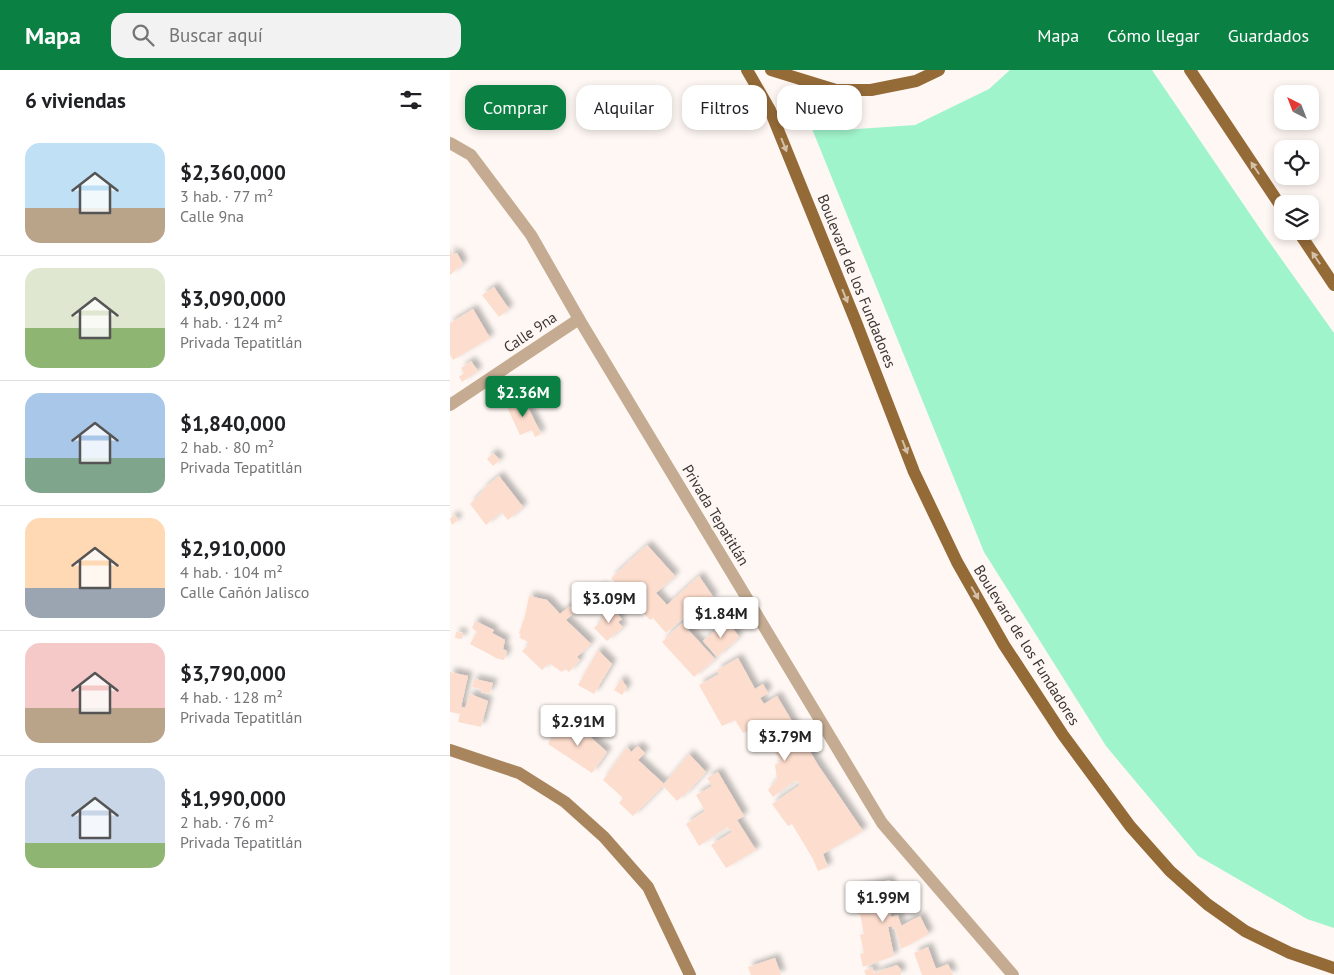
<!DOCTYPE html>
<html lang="es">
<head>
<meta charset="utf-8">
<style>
  body { margin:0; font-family:"PT Sans",sans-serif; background:#f2f2f2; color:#202124; height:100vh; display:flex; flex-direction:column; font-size:19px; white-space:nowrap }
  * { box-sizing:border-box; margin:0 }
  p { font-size:16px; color:#757577 }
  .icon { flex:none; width:28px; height:28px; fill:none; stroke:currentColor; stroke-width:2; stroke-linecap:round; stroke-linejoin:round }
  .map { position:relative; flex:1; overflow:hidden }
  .sheet { display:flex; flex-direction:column; background:#fff; width:450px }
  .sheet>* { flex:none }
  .hud { position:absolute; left:15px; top:15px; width:475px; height:45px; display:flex; gap:10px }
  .needle { width:32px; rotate:318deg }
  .controls { position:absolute; left:824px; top:15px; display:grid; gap:10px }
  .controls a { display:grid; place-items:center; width:45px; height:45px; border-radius:10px; background:#fff; box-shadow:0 2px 8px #0003; font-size:25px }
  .price { position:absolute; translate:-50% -42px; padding:0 11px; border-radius:5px; background:#fff; color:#222; font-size:16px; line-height:32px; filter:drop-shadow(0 1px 2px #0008) }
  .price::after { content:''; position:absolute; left:50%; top:30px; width:15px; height:11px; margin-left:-8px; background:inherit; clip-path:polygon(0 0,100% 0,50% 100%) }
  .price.selected { background:#0b8043; color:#fff }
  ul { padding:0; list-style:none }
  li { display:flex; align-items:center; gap:15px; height:125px; padding:0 25px }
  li+li { border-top:1px solid #e0e0e0 }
  li span { display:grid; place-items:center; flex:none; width:140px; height:100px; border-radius:15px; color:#555 }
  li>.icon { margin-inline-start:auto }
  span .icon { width:60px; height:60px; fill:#fffc; stroke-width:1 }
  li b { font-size:21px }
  h2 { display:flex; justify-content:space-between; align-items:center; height:60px; padding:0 25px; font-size:21px }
  .chip { padding:0 18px; border-radius:15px; background:#fff; box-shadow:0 2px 8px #0003; font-size:18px; line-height:45px }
  .chip.selected { background:#0b8043; color:#fff }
  header { display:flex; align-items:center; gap:30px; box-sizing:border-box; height:70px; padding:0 25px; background:#0b8043; color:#fff }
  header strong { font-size:24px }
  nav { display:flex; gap:28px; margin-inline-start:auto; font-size:18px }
  .search { width:350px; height:45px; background:#f2f2f2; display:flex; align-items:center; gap:12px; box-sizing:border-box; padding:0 18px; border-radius:15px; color:#757577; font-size:19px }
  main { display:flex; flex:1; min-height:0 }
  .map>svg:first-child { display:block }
  .green { fill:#a0f4cb }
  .building { fill:#fdddcd; filter:url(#shadow) }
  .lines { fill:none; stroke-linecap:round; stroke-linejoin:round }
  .street { stroke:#c4ab91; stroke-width:12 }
  .secondary { stroke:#a9855e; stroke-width:12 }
  .primary { stroke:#946a37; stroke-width:12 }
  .oneway { fill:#d4bfa8 }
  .labels { text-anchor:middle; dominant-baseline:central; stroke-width:4.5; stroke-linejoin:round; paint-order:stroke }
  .street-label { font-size:15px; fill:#3b3634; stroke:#fef7f3 }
</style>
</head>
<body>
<header>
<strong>Mapa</strong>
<div class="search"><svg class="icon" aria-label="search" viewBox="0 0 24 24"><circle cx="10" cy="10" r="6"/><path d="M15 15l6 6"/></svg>Buscar aquí</div>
<nav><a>Mapa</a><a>Cómo llegar</a><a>Guardados</a></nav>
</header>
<main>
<section class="sheet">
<h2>6 viviendas<svg class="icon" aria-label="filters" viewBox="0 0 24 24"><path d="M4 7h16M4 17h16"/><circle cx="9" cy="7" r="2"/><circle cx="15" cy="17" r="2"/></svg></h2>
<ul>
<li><span style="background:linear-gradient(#bfe0f5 65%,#b9a48a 0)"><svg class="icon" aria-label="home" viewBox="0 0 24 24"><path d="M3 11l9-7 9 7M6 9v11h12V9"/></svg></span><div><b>$2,360,000</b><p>3 hab. · 77 m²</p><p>Calle 9na</p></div></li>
<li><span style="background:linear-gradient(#dfe7d0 60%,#8fb573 0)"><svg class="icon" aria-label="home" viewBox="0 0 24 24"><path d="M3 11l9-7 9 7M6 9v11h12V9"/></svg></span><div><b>$3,090,000</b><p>4 hab. · 124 m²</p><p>Privada Tepatitlán</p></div></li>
<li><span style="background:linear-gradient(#a9c7e8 65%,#7fa58c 0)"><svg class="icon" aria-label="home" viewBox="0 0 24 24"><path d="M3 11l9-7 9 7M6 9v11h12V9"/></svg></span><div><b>$1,840,000</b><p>2 hab. · 80 m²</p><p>Privada Tepatitlán</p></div></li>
<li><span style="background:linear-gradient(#ffd9b3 70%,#9aa5b1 0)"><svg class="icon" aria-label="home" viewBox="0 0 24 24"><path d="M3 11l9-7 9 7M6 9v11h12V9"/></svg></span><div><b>$2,910,000</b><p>4 hab. · 104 m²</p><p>Calle Cañón Jalisco</p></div></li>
<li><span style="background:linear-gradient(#f6c9c9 65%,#b9a48a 0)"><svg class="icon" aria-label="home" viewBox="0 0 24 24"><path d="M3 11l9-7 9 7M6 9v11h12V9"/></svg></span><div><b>$3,790,000</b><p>4 hab. · 128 m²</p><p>Privada Tepatitlán</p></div></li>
<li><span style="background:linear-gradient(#c9d6e8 75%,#8fb573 0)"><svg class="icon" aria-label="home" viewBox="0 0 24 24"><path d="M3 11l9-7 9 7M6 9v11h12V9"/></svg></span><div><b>$1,990,000</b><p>2 hab. · 76 m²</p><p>Privada Tepatitlán</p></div></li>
</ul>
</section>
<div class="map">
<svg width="884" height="905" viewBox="0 0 884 905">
  <defs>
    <filter id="shadow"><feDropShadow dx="4.5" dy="-4.5" stdDeviation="2.5" flood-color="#0004"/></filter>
  </defs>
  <rect width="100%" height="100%" fill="#fef7f3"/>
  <path class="green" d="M 560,0 L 702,0 L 815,166 L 884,263 L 884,858 L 857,849 L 748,786 L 656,676 L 534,482 L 358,49 L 393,60 L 465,55 L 539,19 Z"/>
  <g class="building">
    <path d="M 0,179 L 3,185 L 7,183 L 13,194 L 0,205 Z"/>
    <path d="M 44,217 L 59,239 L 49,247 L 32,225 Z"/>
    <path d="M 23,239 L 40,268 L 3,290 L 0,285 L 0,253 Z"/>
    <path d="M 21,291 L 28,301 L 12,312 L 9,307 L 14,303 L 11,298 Z"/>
    <path d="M 74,329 L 91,364 L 85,367 L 82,360 L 70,365 L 57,337 Z"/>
    <path d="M 43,383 L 50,390 L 43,396 L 37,389 Z"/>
    <path d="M 49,406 L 73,437 L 58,450 L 51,442 L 36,455 L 20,434 L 34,420 L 33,419 Z"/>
    <path d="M 4,445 L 8,450 L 2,455 L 0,449 Z"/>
    <path d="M 197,475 L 225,506 L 206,523 L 217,535 L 249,506 L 264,528 L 249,542 L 246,538 L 216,563 L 203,548 L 200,550 L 161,508 Z"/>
    <path d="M 151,517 L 157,524 L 151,530 L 144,523 Z"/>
    <path d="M 79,526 L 97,530 L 110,544 L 120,536 L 126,541 L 116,550 L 141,574 L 127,587 L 130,590 L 119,602 L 115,599 L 112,602 L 99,593 L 92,600 L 72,581 L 79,574 L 74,569 L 73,570 L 69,567 L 71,565 L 69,563 L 75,546 Z"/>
    <path d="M 161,537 L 172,549 L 168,552 L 173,557 L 157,571 L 144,558 L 152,550 L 150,548 Z"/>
    <path d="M 277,550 L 289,567 L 267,587 L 253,571 Z"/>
    <path d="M 25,551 L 44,560 L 42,563 L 55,570 L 53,579 L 57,581 L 54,590 L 48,589 L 20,574 L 27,562 L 22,558 Z"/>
    <path d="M 232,553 L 265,589 L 244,607 L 212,572 Z"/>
    <path d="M 6,562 L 13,563 L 12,569 L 5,568 Z"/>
    <path d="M 148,580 L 162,594 L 144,624 L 128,615 Z"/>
    <path d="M 288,588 L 305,619 L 313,614 L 318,623 L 310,628 L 314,634 L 327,626 L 368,695 L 413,761 L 373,784 L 378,797 L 368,801 L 363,789 L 342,754 L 338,756 L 322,734 L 350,715 L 346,710 L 323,727 L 318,720 L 327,709 L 325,695 L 331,691 L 307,656 L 293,663 L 285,650 L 272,656 L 249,615 L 269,604 L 267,600 Z"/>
    <path d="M 0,602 L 18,606 L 11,637 L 15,638 L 20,624 L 38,631 L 31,657 L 8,652 L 10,644 L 0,642 Z"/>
    <path d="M 24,609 L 43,613 L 39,624 L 31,622 L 31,619 L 22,617 Z"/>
    <path d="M 171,609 L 177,617 L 172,625 L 164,620 Z"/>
    <path d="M 113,654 L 119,656 L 120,654 L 137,664 L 157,682 L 142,703 L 98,674 L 104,662 L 107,663 Z"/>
    <path d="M 188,676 L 195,683 L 188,690 L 214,714 L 239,684 L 256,702 L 235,725 L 234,724 L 227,731 L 213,716 L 183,746 L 169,733 L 173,728 L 153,710 L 177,677 L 181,682 Z"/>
    <path d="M 268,702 L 294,746 L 287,750 L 306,780 L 276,798 L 261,775 L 282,762 L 277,757 L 249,776 L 236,754 L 255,741 L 246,725 L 262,716 L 257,708 Z"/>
    <path d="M 440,810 L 446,836 L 425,841 L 430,844 L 440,841 L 441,847 L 448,845 L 451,856 L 470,846 L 479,864 L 451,879 L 445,858 L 443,859 L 442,856 L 438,857 L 444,886 L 413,897 L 410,884 L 414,883 L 410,865 L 414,864 L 410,844 L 408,845 L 401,819 Z"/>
    <path d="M 478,877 L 486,899 L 498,894 L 503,905 L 472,905 L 464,883 Z"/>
    <path d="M 325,888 L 331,905 L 301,905 L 298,897 Z"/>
    <path d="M 447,895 L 451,900 L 451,905 L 416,905 L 414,901 L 422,897 L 424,903 Z"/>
  </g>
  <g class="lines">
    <g class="street">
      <path d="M 0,73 L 21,85 L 81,165 L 129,249 L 432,753 L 563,905"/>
      <path d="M 0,335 L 129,249"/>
    </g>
    <path class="secondary" d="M 0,680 L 69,703 L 115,732 L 154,767 L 198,817 L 240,905"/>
    <g class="primary">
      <path d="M 297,0 L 320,40 L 406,252 L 464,402 L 507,492 L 554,575 L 613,665 L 680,756 L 720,801 L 757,834 L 795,861 L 840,883 L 884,898"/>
      <path d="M 321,0 L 386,20 L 421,20 L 466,11 L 489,0"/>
      <path d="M 740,0 L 832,138"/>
      <path d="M 848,161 L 884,215"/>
    </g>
  </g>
  <defs><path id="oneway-solid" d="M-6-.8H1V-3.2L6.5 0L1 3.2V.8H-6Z" transform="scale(1.25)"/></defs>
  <g class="oneway">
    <use href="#oneway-solid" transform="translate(334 75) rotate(68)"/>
    <use href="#oneway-solid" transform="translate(805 98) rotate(-124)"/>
    <use href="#oneway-solid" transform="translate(866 188) rotate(-124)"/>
    <use href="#oneway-solid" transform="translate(395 226) rotate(68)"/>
    <use href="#oneway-solid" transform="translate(455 377) rotate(69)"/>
    <use href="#oneway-solid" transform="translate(525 523) rotate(60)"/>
  </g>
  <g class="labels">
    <g class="street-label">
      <text transform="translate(407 211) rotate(68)">Boulevard de los Fundadores</text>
      <text transform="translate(80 262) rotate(-34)">Calle 9na</text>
      <text transform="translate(266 445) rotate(59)">Privada Tepatitlán</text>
      <text transform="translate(577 575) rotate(58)">Boulevard de los Fundadores</text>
    </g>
  </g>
</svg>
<div class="controls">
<a><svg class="needle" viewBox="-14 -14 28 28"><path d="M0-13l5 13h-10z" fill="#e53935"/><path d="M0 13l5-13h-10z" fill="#757577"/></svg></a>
<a><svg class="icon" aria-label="locate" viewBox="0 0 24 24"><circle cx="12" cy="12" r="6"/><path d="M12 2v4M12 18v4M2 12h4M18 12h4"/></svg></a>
<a><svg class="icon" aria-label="layers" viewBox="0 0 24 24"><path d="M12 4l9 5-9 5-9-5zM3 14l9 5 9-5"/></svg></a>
</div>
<b class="price selected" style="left:73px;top:348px">$2.36M</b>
<b class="price" style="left:159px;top:554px">$3.09M</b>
<b class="price" style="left:271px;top:569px">$1.84M</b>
<b class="price" style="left:128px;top:677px">$2.91M</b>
<b class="price" style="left:335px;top:692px">$3.79M</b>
<b class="price" style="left:433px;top:853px">$1.99M</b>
<div class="hud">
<a class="chip selected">Comprar</a>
<a class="chip">Alquilar</a>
<a class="chip">Filtros</a>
<a class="chip">Nuevo</a>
</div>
</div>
</main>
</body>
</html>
